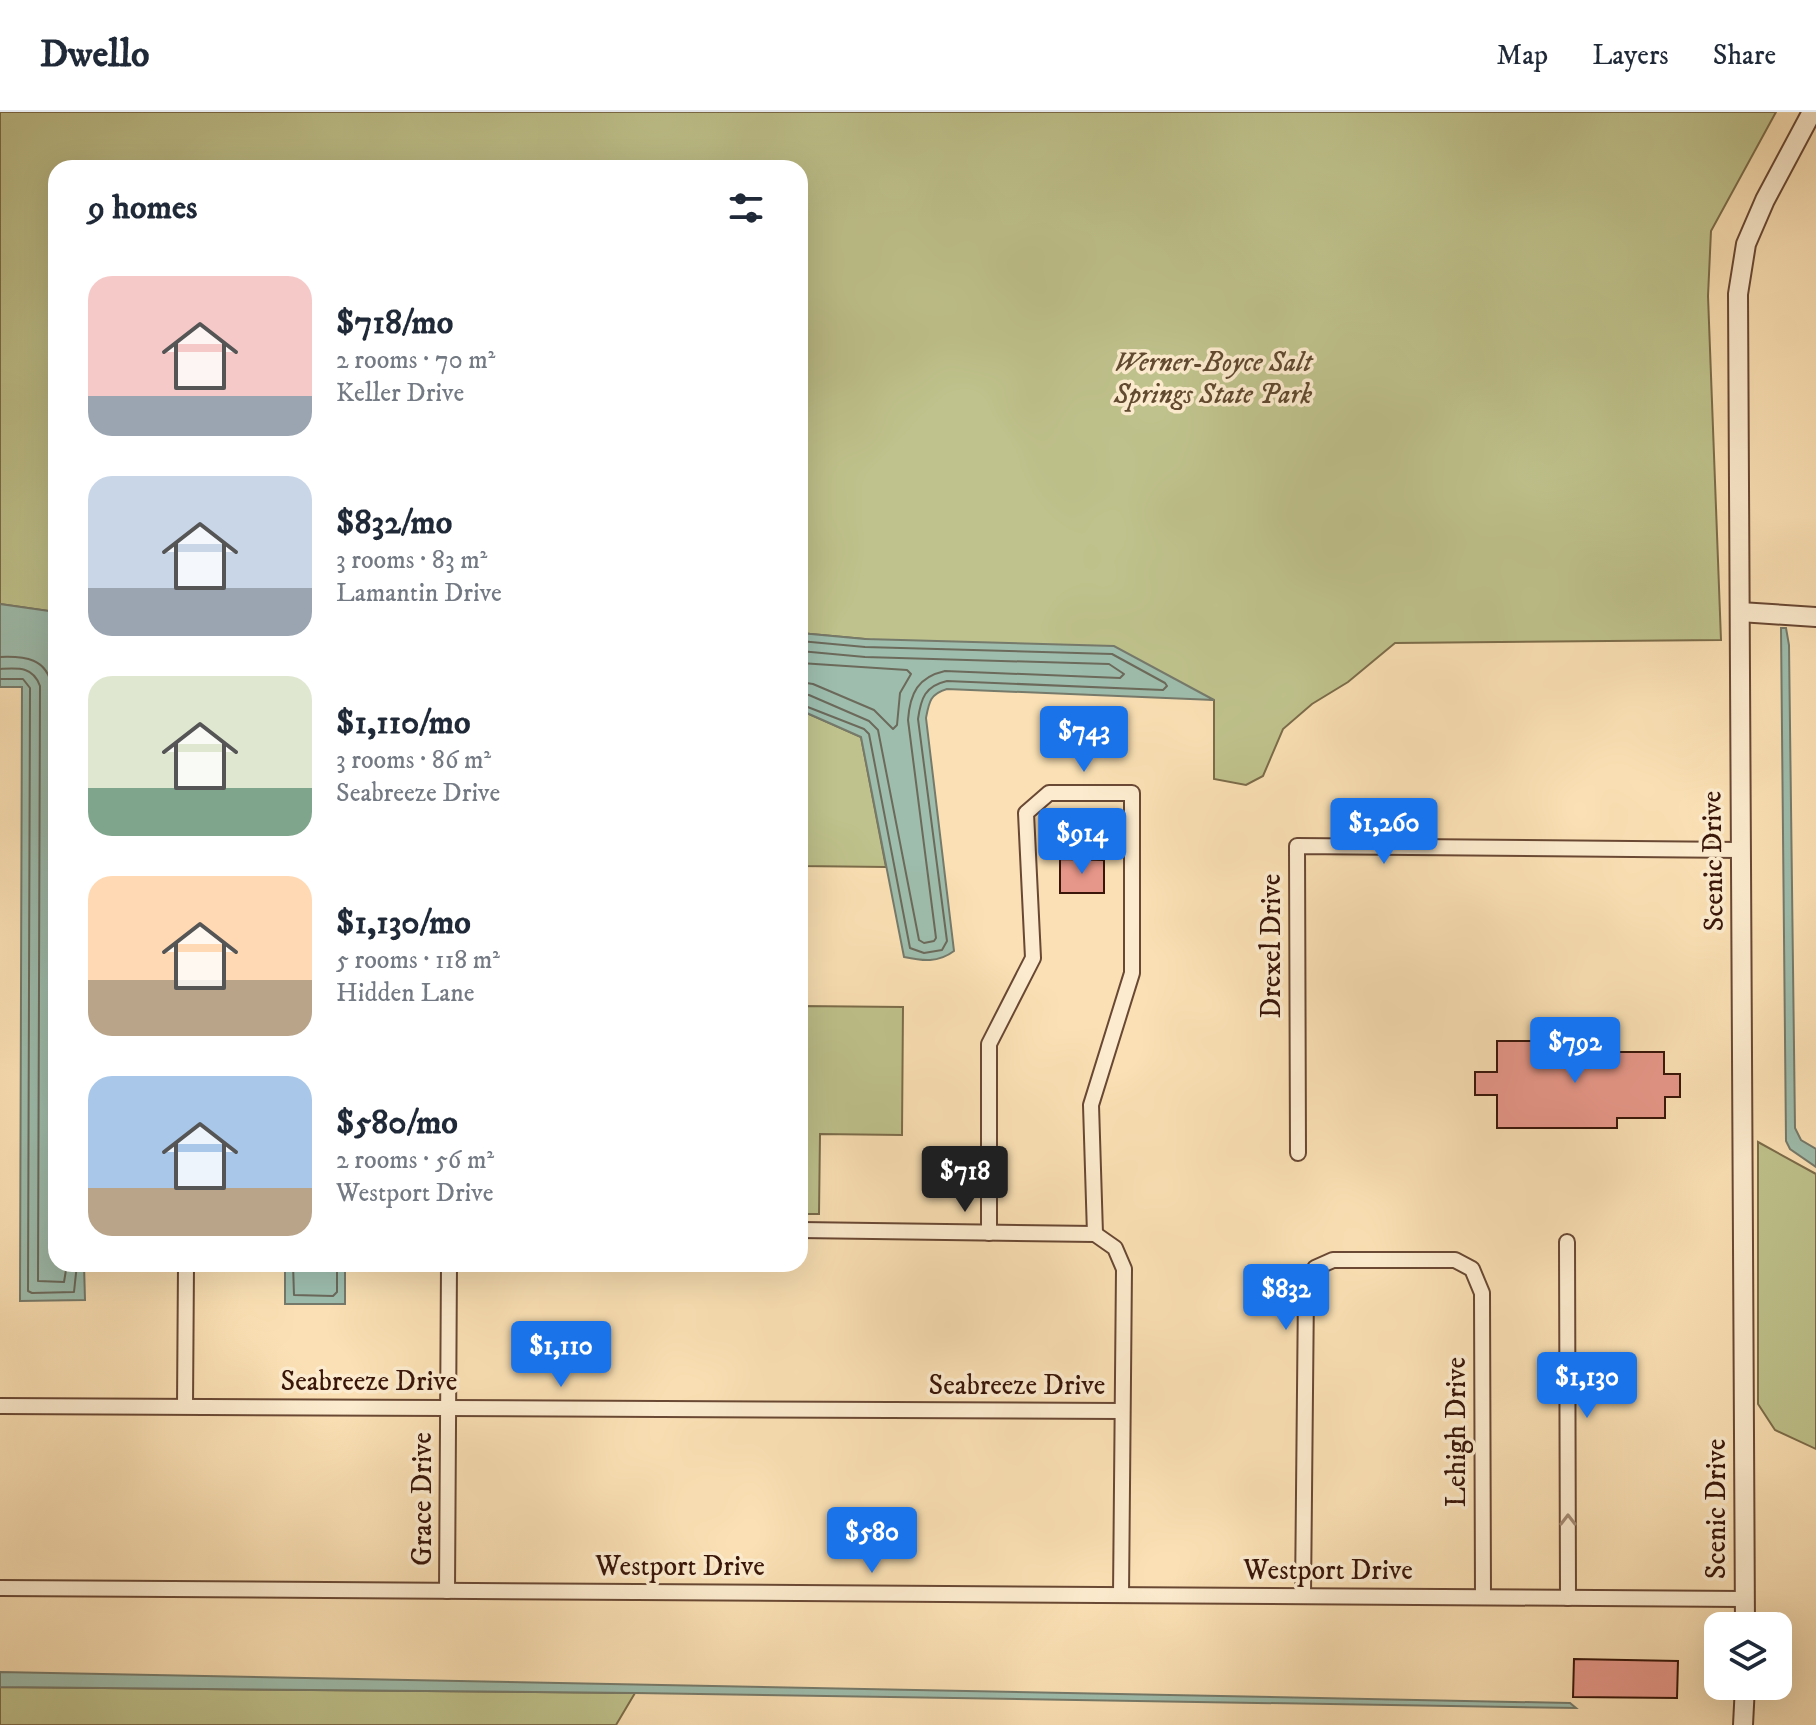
<!DOCTYPE html>
<html lang="en">
<head>
<meta charset="utf-8">
<style>
  body { margin:0; font-family:"IM FELL DW Pica",serif; background:#f6f6f7; color:#1f2937; height:100vh; display:flex; flex-direction:column; font-size:30px; white-space:nowrap }
  * { box-sizing:border-box; margin:0 }
  p { font-size:26px; color:#747a83 }
  .icon { flex:none; width:44px; height:44px; fill:none; stroke:currentColor; stroke-width:2; stroke-linecap:round; stroke-linejoin:round }
  .map { position:relative; flex:1; overflow:hidden }
  .drawer { position:absolute; left:48px; top:48px; width:760px; height:1112px; display:flex; flex-direction:column; background:#fff; border-radius:24px; box-shadow:0 8px 32px #0002 }
  .drawer>* { flex:none }
  .buttons { position:absolute; left:1704px; top:1500px; display:grid; gap:16px }
  .buttons a { display:grid; place-items:center; width:88px; height:88px; border-radius:16px; background:#fff; box-shadow:0 8px 32px #0002; font-size:40px }
  .price { position:absolute; translate:-50% -68px; padding:0 18px; border-radius:8px; background:#1a73e8; color:#fff; font-size:26px; line-height:52px; filter:drop-shadow(0 2px 4px #0008) }
  .price::after { content:''; position:absolute; left:50%; top:48px; width:24px; height:18px; margin-left:-12px; background:inherit; clip-path:polygon(0 0,100% 0,50% 100%) }
  .price.on { background:#222; color:#fff }
  ul { padding:0; list-style:none }
  li { display:flex; align-items:center; gap:24px; height:200px; padding:0 40px }
  li span { display:grid; place-items:center; flex:none; width:224px; height:160px; border-radius:24px; color:#555 }
  li>.icon { margin-inline-start:auto }
  span .icon { width:96px; height:96px; fill:#fffc; stroke-width:1 }
  li b { font-size:34px }
  h2 { display:flex; justify-content:space-between; align-items:center; height:96px; padding:0 40px; font-size:34px }
  header { display:flex; align-items:center; gap:48px; box-sizing:border-box; height:112px; padding:0 40px; background:#fff; border-bottom:2px solid #e0e1e3 }
  header strong { font-size:38px }
  nav { display:flex; gap:44px; margin-inline-start:auto; font-size:28px }
  .map>svg:first-child { display:block }
  .green { fill:#bfc28c; stroke:#7c6c4a; stroke-width:2 }
  .water { fill:#9ebdad; stroke:#767a6b; stroke-width:2 }
  .lines { fill:none; stroke-linecap:round; stroke-linejoin:round }
  .shore { stroke:#6c6a5b; stroke-width:2 }
  .building { fill:#e79789; stroke:#391609; stroke-width:2 }
  .minor-casing { stroke:#694834; stroke-width:18 }
  .tertiary-casing { stroke:#694834; stroke-width:22 }
  .minor { stroke:#fcebce; stroke-width:14 }
  .tertiary { stroke:#fcebce; stroke-width:18 }
  .oneway { stroke:#a48b75 }
  .labels { text-anchor:middle; dominant-baseline:central; stroke-width:7; stroke-linejoin:round; paint-order:stroke }
  .park-label { font-size:28px; font-style:italic; fill:#614a30; stroke:#fcebce }
  .street-label { font-size:28px; fill:#391609; stroke:#fcebce }
</style>
</head>
<body>
<header>
<strong>Dwello</strong>
<nav><a>Map</a><a>Layers</a><a>Share</a></nav>
</header>
<div class="map">
<svg width="1816" height="1613" viewBox="0 0 1816 1613">
  <rect width="100%" height="100%" fill="#fae0b4"/>
  <filter id="stains"><feTurbulence type="fractalNoise" baseFrequency=".0025" numOctaves="4"/><feColorMatrix values="0 0 0 0 .2 0 0 0 0 .09 0 0 0 0 .02 0 0 0 .5 -.17"/></filter>
  <radialGradient id="worn" r=".72"><stop offset=".6" stop-color="#630" stop-opacity="0"/><stop offset="1" stop-color="#630" stop-opacity=".3"/></radialGradient>
  <g class="green">
    <path d="M 0,0 L 1776,0 L 1711,119 L 1708,184 L 1721,528 L 1395,531 L 1348,570 L 1312,592 L 1283,617 L 1263,664 L 1246,673 L 1214,667 L 1214,588 L 865,527 L 800,521 L 800,56 L 56,56 L 56,500 L 0,492 Z"/>
    <path d="M 800,598 L 861,625 L 886,755 L 800,754 Z"/>
    <path d="M 800,894 L 903,895 L 902,1023 L 820,1022 L 819,1102 L 800,1102 Z"/>
    <path d="M 1758,1030 L 1816,1062 L 1816,1337 L 1775,1318 L 1758,1292 Z"/>
    <path d="M 0,1575 L 635,1581 L 616,1613 L 0,1613 Z"/>
  </g>
  <g class="water">
    <path d="M 0,492 L 56,500 L 56,1152 L 84,1152 L 85,1188 L 20,1189 L 22,575 L 0,575 Z"/>
    <path d="M 1781,516 L 1786,516 L 1789,533 L 1795,1016 L 1801,1028 L 1816,1037 L 1816,1055 L 1790,1037 L 1786,1029 Z"/>
    <path d="M 800,521 L 865,527 L 1114,534 L 1214,588 L 947,577 C 930,582 929,590 926,606 L 954,839 C 938,851 923,849 904,845 L 861,625 L 800,598 Z"/>
    <path d="M 1099,713 L 1099,734 L 1065,734 L 1065,714 Z"/>
    <rect x="285" y="1152" width="60" height="40"/>
    <path d="M 0,1560 L 1570,1591 L 1576,1596 L 635,1581 L 0,1575 Z"/>
  </g>
  <g class="lines">
    <g class="shore">
      <path d="M 800,529 L 865,535 L 1112,542 L 1165,571 L 1167,574 L 1163,578 L 947,569 C 925,574 921,586 918,607 L 947,829 L 942,838 L 924,841 L 910,836 L 869,622 L 864,617 L 800,592"/>
      <path d="M 800,539 L 865,545 L 1109,552 L 1124,562 L 1120,566 L 945,559 C 918,565 910,581 908,608 L 936,826 L 934,829 L 924,831 L 919,828 L 878,618 L 869,609 L 809,583 L 800,582"/>
      <path d="M 0,545 C 25,544 47,546 52,575 L 50,1138 L 56,1142"/>
      <path d="M 800,551 L 907,558 L 911,562 L 900,581 L 897,613 L 893,617 L 874,598 L 813,572 L 800,570"/>
      <path d="M 0,557 C 18,556 33,554 40,574 L 38,1169 L 64,1170 L 67,1152"/>
      <path d="M 0,567 L 23,567 L 30,576 L 28,1179 L 32,1181 L 74,1180 L 77,1152"/>
      <path d="M 293,1152 L 294,1183 L 333,1184 L 337,1180 L 337,1152"/>
    </g>
  </g>
  <g class="building">
    <path d="M 1060,747 L 1104,748 L 1104,781 L 1060,781 Z"/>
    <path d="M 1497,929 L 1582,929 L 1582,934 L 1606,934 L 1606,940 L 1664,940 L 1664,962 L 1680,962 L 1680,985 L 1665,985 L 1665,1006 L 1617,1006 L 1617,1016 L 1497,1016 L 1497,983 L 1475,983 L 1475,960 L 1497,960 Z"/>
    <path d="M 1574,1547 L 1678,1549 L 1677,1586 L 1573,1585 Z"/>
  </g>
  <g class="lines">
    <g class="minor-casing">
      <g id="minor">
        <path d="M 1298,1041 L 1297,734 L 1740,738"/>
        <path d="M 800,1118 L 1095,1122 L 1115,1136 L 1124,1157 L 1121,1483"/>
        <path d="M 989,1121 L 989,932 L 1033,846 L 1026,701 L 1049,681 L 1132,681 L 1132,861 L 1091,993 L 1095,1122"/>
        <path d="M 1567,1130 L 1568,1486"/>
        <path d="M 0,1294 L 1122,1299"/>
        <path d="M 185,1294 L 186,1152"/>
        <path d="M 0,1476 L 1744,1487"/>
        <path d="M 447,1479 L 449,1152"/>
        <path d="M 1303,1484 L 1306,1177 L 1315,1156 L 1333,1148 L 1455,1148 L 1472,1157 L 1482,1181 L 1483,1485"/>
      </g>
    </g>
    <g class="tertiary-casing">
      <g id="tertiary">
        <path d="M 1740,500 L 1816,505"/>
        <path d="M 1745,1514 L 1738,182 L 1746,132 L 1765,88 L 1812,0"/>
        <path d="M 1743,1613 L 1745,1574"/>
      </g>
    </g>
    <use href="#minor" class="minor"/>
    <use href="#tertiary" class="tertiary"/>
  </g>
  <defs><path id="oneway-chevron" d="M-2-3.5L2.5 0L-2 3.5" fill="none" stroke-width="1.6" stroke-linecap="round" stroke-linejoin="round" transform="scale(2)"/></defs>
  <use class="oneway" href="#oneway-chevron" transform="translate(1568 1408) rotate(-90)"/>
  <g class="labels">
    <g class="park-label">
      <text x="1213" y="250">Werner-Boyce Salt<tspan x="1213" dy="32">Springs State Park</tspan></text>
    </g>
    <g class="street-label">
      <text transform="translate(1713 749) rotate(-91)">Scenic Drive</text>
      <text transform="translate(1271 834) rotate(-90)">Drexel Drive</text>
      <text x="369" y="1269">Seabreeze Drive</text>
      <text x="1017" y="1273">Seabreeze Drive</text>
      <text transform="translate(1456 1320) rotate(-90)">Lehigh Drive</text>
      <text transform="translate(422 1387) rotate(-90)">Grace Drive</text>
      <text transform="translate(1716 1397) rotate(-90)">Scenic Drive</text>
      <text x="680" y="1454">Westport Drive</text>
      <text x="1328" y="1458">Westport Drive</text>
    </g>
  </g>
  <rect width="100%" height="100%" filter="url(#stains)"/>
  <rect width="100%" height="100%" fill="url(#worn)"/>
</svg>
<div class="buttons">
<a><svg class="icon" aria-label="layers" viewBox="0 0 24 24"><path d="M12 4l9 5-9 5-9-5zM3 14l9 5 9-5"/></svg></a>
</div>
<b class="price" style="left:1084px;top:662px">$743</b>
<b class="price" style="left:1384px;top:754px">$1,260</b>
<b class="price" style="left:1082px;top:764px">$914</b>
<b class="price" style="left:1575px;top:973px">$792</b>
<b class="price on" style="left:965px;top:1102px">$718</b>
<b class="price" style="left:1286px;top:1220px">$832</b>
<b class="price" style="left:561px;top:1277px">$1,110</b>
<b class="price" style="left:1587px;top:1308px">$1,130</b>
<b class="price" style="left:872px;top:1463px">$580</b>
<section class="drawer">
<h2>9 homes<svg class="icon" aria-label="filters" viewBox="0 0 24 24"><path d="M4 7h16M4 17h16"/><circle cx="9" cy="7" r="2"/><circle cx="15" cy="17" r="2"/></svg></h2>
<ul>
<li><span style="background:linear-gradient(#f6c9c9 75%,#9aa5b1 0)"><svg class="icon" aria-label="home" viewBox="0 0 24 24"><path d="M3 11l9-7 9 7M6 9v11h12V9"/></svg></span><div><b>$718/mo</b><p>2 rooms · 70 m²</p><p>Keller Drive</p></div></li>
<li><span style="background:linear-gradient(#c9d6e8 70%,#9aa5b1 0)"><svg class="icon" aria-label="home" viewBox="0 0 24 24"><path d="M3 11l9-7 9 7M6 9v11h12V9"/></svg></span><div><b>$832/mo</b><p>3 rooms · 83 m²</p><p>Lamantin Drive</p></div></li>
<li><span style="background:linear-gradient(#dfe7d0 70%,#7fa58c 0)"><svg class="icon" aria-label="home" viewBox="0 0 24 24"><path d="M3 11l9-7 9 7M6 9v11h12V9"/></svg></span><div><b>$1,110/mo</b><p>3 rooms · 86 m²</p><p>Seabreeze Drive</p></div></li>
<li><span style="background:linear-gradient(#ffd9b3 65%,#b9a48a 0)"><svg class="icon" aria-label="home" viewBox="0 0 24 24"><path d="M3 11l9-7 9 7M6 9v11h12V9"/></svg></span><div><b>$1,130/mo</b><p>5 rooms · 118 m²</p><p>Hidden Lane</p></div></li>
<li><span style="background:linear-gradient(#a9c7e8 70%,#b9a48a 0)"><svg class="icon" aria-label="home" viewBox="0 0 24 24"><path d="M3 11l9-7 9 7M6 9v11h12V9"/></svg></span><div><b>$580/mo</b><p>2 rooms · 56 m²</p><p>Westport Drive</p></div></li>
</ul>
</section>
</div>
</body>
</html>
